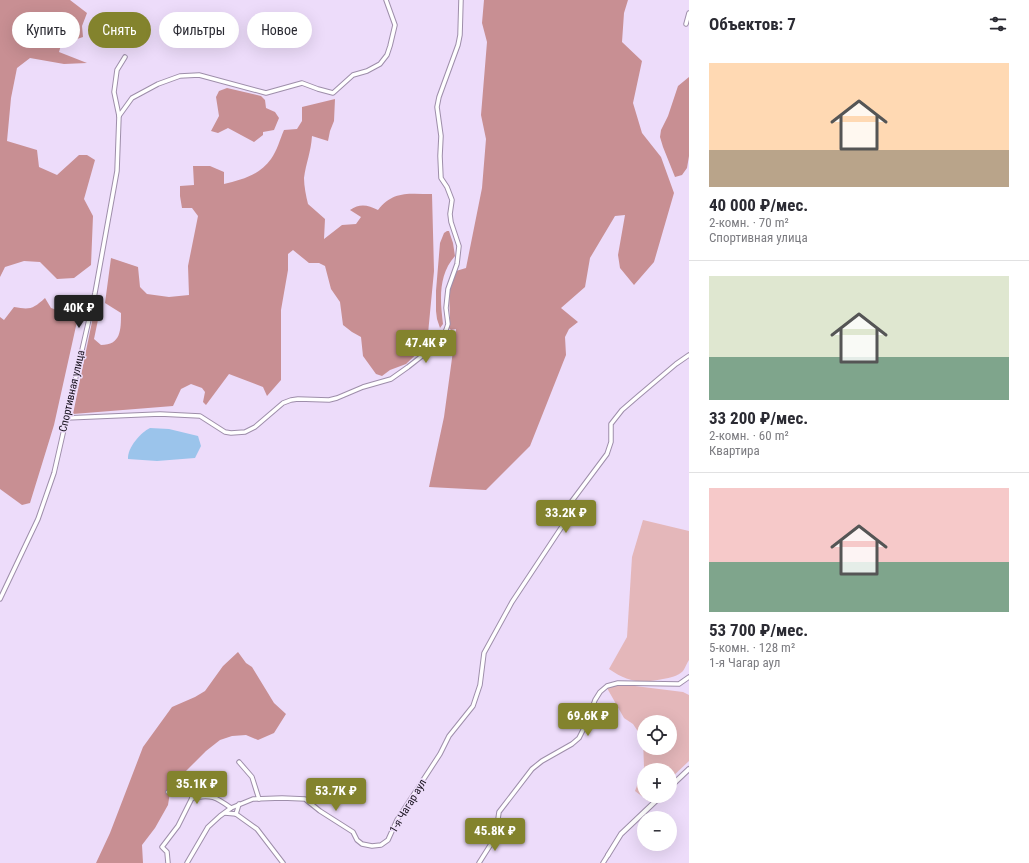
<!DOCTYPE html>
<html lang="ru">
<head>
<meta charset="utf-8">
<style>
  body { margin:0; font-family:"Roboto Condensed",sans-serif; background:#f2f2f3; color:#2b2b33; height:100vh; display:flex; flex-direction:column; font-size:15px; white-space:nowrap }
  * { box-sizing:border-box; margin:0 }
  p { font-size:13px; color:#7c7c81 }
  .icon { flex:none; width:22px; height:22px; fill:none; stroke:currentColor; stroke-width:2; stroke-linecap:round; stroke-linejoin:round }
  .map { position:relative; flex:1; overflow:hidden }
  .sheet { display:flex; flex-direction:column; background:#fff; width:340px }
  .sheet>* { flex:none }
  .guide { position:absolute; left:12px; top:12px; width:380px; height:36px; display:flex; gap:8px }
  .controls { position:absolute; left:637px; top:715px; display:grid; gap:8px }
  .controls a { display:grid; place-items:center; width:40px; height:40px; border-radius:50%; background:#fff; box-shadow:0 4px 16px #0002; font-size:20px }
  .price { position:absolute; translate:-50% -34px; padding:0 9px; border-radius:4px; background:#83832d; color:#fff; font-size:13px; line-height:26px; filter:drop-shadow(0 1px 2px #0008) }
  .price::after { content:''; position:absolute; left:50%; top:24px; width:12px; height:9px; margin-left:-6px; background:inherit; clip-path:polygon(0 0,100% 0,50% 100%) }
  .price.active { background:#222; color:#fff }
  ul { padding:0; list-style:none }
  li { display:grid; align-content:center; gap:8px; height:212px; padding:0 20px }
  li+li { border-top:1px solid #e1e1e2 }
  li span { display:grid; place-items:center; height:124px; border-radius:0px; color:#555 }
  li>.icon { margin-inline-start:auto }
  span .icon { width:72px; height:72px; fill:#fffc; stroke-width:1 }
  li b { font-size:17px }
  h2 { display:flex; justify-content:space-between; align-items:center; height:48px; padding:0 20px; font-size:17px }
  .pill { padding:0 14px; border-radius:18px; background:#fff; box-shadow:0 4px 16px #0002; font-size:14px; line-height:36px }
  .pill.active { background:#83832d; color:#fff }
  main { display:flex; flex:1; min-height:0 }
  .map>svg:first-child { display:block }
  .green { fill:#e4b7ba; fill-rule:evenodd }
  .forest { fill:#c88f93 }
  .water { fill:#9bc4eb }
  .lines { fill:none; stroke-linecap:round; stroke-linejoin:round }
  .minor-casing { stroke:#9e8eaa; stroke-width:5.5 }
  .tertiary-casing { stroke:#9e8eaa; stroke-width:6 }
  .minor { stroke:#fff; stroke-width:3.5 }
  .tertiary { stroke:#fff; stroke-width:4 }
  .labels { text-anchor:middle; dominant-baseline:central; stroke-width:3; stroke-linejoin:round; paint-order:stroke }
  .street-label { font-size:11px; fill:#19131e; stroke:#eddcfa }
</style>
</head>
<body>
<main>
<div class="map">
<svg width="689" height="863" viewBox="0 0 689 863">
  <rect width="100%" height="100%" fill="#eddcfa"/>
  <g class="green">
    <path d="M 643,520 L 689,531 L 689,660 C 687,663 685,668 683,671 C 678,676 670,678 663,679 C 640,684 628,682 609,669 L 627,637 L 632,557 Z"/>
    <path d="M 619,684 L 683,692 L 689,695 L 689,761 L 670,779 L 670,770 L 644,770 L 644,796 L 653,796 L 648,801 L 635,791 L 644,767 L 643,739 L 633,724 L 624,718 L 607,688 ZM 644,722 L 670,722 L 670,748 L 644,748 Z"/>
  </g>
  <g class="forest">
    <path d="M 0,0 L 70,0 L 87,13 L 82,26 L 83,37 L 71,41 L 62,42 L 59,52 L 87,63 L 64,64 L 30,58 L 17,68 L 11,98 L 7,141 L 37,150 L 39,167 L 57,175 L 79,155 L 87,155 L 95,160 L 84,199 L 93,216 L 91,265 L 74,278 L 57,279 L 40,262 L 24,261 L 5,267 L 0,277 Z"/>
    <path d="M 484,0 L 628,0 L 624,13 L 622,42 L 642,61 L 633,103 L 642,133 L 661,157 L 674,193 L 654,262 L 634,285 L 620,268 L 618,255 L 625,215 L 615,216 L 590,258 L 585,287 L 561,308 L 578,322 L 569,329 L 565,337 L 566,355 L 530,446 L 486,490 L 429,487 L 444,417 L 456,329 L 451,330 L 448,327 L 450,317 L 449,291 L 456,271 L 466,268 L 482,188 L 486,139 L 481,115 L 487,42 L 482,23 Z"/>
    <path d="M 689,77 L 689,156 L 687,168 L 682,175 L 675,177 L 663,147 L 660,137 L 661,130 L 668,116 L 678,86 Z"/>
    <path d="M 227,88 L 261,96 L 265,100 L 266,108 L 275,112 L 279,118 L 274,130 L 263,132 L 263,135 L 254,142 L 228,128 L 218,133 L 211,131 L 219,116 L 216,97 L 219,91 Z"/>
    <path d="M 335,99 L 334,121 L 330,131 L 328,141 L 312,136 C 311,152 306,163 304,178 C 304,186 306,196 308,204 L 325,219 L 324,239 L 342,225 L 356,224 L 361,217 L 350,210 C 360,203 368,205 378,210 C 393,190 410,194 432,194 L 434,271 L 427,344 L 406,364 L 390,370 L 382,376 L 376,374 L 363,356 L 361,337 L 352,332 L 343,325 L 340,302 L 331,289 L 325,266 L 319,263 L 309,263 L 293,250 L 288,254 L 288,270 L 281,310 L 281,380 L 267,396 L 263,387 L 229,374 L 206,405 L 203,402 L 205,392 L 202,388 L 191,384 L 181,389 L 173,406 L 73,414 L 93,317 L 99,315 L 94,339 L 101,345 C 121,345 121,330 121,313 L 105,303 L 111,258 L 138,267 L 140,287 L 147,294 L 169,297 L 189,295 L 188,266 L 198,216 L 192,208 L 182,208 L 180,196 L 180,186 L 194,185 L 193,166 L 210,166 L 224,172 L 224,184 C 241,180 260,175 271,159 C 277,151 280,139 284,130 L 297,129 L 302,121 L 302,107 Z"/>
    <path d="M 447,231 L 449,231 L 453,243 L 455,256 C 438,275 440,300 443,324 L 440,328 L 437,319 L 436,311 L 436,291 L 440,243 L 444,233 Z"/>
    <path d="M 45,298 L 51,308 L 78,317 L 54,425 L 30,503 L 22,505 L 0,489 L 0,317 L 4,320 L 14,307 C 30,310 33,309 45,298 Z"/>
    <path d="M 238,652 L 246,663 L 252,667 L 274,703 L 286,714 L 274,733 L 258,740 L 246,735 L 232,736 L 220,740 L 206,751 L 171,786 L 168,805 L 155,828 L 142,845 L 143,863 L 96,863 L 110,833 L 143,747 L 172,707 L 195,697 L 205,691 L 223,666 Z"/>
  </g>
  <path class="water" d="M 150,428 L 169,429 L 198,436 L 201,446 L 195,458 L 157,461 L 128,459 C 127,448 141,432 150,428 Z"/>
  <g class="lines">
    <g class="minor-casing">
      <g id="minor">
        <path d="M 686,24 L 689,13"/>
        <path d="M 119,116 L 132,98 L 158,84 L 180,76 L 199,75 L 266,93 L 302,83 L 318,89 L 333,93 L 353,75 L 367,71 L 380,64 L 387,55 L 390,46 L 395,25 L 386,0"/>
        <path d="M 66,418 L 160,414 L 200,416 L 225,432 L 231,433 L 245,432 L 255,427 L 283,403 L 291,400 L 298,399 L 329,400 L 337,398 L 363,387 L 391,379 L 408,367 L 441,341 L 446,330 L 448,324 L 446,308 L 448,289 L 457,264 L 459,246 L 451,222 L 450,214 L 452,200 L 447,187 L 441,178 L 440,156 L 441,136 L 437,107 L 439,97 L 458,45 L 460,35 L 461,0"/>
        <path d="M 0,599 L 38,519 L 54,473 L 95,293 L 117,171 L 119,116 L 114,92 L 117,70 L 125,57"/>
        <path d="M 239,762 L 252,777 L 259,799"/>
        <path d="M 168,792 L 183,785 L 191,791 L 192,798 C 211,794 216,797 231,808"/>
        <path d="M 225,813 L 236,814 L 239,804"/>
        <path d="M 236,814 L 257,829 L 283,863"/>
        <path d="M 168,863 L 167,852 L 162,847 L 178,826 L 192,798"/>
        <path d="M 187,863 L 208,827 L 220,816 L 231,808 L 253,799 L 282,798 L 305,799 L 320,811 L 353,832 L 357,840 L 362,844 L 372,846 L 381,845 L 388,840 L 397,820 L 440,754 L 449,736 L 473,706 L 480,685 L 484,653 L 512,602 L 563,525 L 566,509 L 607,454 L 611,442 L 611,424 L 622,410 L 637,397 L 676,364 L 689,355"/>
        <path d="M 479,863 L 491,844 L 496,833 L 499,812 L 532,769 L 542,761 L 572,744 L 579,738 L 587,722 L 595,700 L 600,692 L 607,686 L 618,683 L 679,684 L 689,677"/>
        <path d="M 603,863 L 608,855"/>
      </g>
    </g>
    <g class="tertiary-casing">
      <g id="tertiary">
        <path d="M 670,787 L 689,769"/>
        <path d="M 608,855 L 621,834 L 661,796"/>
      </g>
    </g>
    <use href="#minor" class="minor"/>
    <use href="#tertiary" class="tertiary"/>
  </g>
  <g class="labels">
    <g class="street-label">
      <text transform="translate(72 391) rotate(-77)">Спортивная улица</text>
      <text transform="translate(408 806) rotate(-59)">1-я Чагар аул</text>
    </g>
  </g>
</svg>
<div class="controls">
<a><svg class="icon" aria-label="locate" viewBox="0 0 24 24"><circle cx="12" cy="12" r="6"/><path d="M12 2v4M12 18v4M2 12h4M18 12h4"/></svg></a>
<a>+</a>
<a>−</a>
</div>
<b class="price active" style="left:79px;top:329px">40K ₽</b>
<b class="price" style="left:426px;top:364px">47.4K ₽</b>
<b class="price" style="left:566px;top:534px">33.2K ₽</b>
<b class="price" style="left:588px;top:737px">69.6K ₽</b>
<b class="price" style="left:197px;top:805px">35.1K ₽</b>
<b class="price" style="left:336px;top:812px">53.7K ₽</b>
<b class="price" style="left:495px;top:852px">45.8K ₽</b>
<div class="guide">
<a class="pill">Купить</a>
<a class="pill active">Снять</a>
<a class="pill">Фильтры</a>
<a class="pill">Новое</a>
</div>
</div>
<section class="sheet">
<h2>Объектов: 7<svg class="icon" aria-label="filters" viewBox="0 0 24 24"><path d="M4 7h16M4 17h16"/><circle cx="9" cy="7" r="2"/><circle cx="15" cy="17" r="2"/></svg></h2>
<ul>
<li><span style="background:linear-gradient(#ffd9b3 70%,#b9a48a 0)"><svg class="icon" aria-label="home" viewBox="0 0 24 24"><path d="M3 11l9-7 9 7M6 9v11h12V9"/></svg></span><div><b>40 000 ₽/мес.</b><p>2-комн. · 70 m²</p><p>Спортивная улица</p></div></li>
<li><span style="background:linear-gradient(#dfe7d0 65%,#7fa58c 0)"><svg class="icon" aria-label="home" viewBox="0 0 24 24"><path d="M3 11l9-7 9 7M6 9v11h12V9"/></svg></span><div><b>33 200 ₽/мес.</b><p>2-комн. · 60 m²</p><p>Квартира</p></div></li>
<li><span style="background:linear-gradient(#f6c9c9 60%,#7fa58c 0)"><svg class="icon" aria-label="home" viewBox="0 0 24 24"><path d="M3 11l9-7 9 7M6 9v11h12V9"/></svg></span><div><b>53 700 ₽/мес.</b><p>5-комн. · 128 m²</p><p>1-я Чагар аул</p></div></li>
</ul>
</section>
</main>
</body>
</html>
